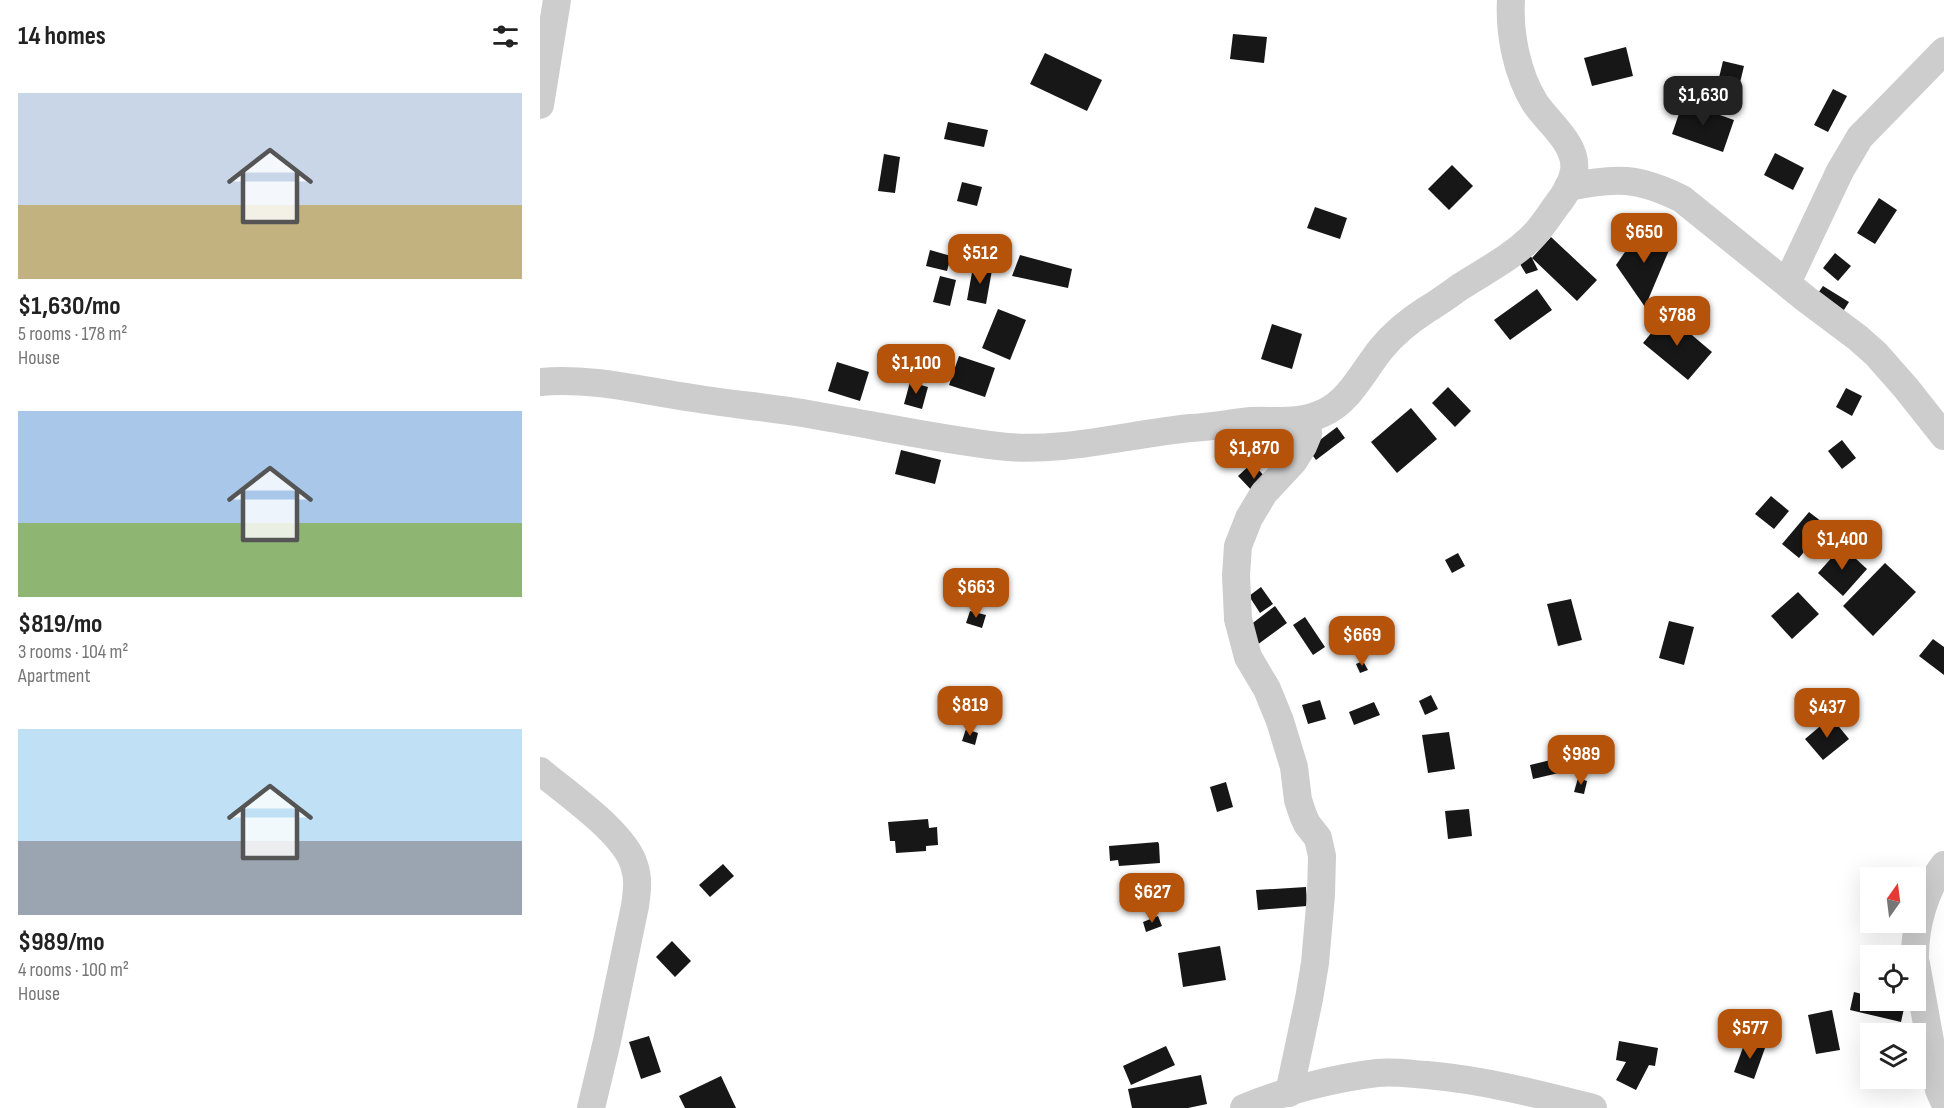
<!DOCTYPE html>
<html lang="en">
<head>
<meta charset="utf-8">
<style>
  body { margin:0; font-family:"Sofia Sans Condensed",sans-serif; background:#f6f6f6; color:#222; height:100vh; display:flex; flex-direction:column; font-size:22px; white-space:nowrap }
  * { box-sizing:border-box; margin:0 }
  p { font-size:20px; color:#767676 }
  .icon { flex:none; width:33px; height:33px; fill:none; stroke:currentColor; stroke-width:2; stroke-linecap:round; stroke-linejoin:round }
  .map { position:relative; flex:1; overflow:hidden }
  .sheet { display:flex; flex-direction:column; background:#fff; width:540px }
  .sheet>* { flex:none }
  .needle { width:39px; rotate:14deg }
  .fabs { position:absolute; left:1320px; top:867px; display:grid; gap:12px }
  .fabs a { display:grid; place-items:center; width:66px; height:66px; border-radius:0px; background:#fff; box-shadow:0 6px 24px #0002; font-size:30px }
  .price { position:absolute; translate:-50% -51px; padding:0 14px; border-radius:12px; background:#b45309; color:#fff; font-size:20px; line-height:39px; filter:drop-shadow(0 2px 3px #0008) }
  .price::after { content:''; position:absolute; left:50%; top:36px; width:18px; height:14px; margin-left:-9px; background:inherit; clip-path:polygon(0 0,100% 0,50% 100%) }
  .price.on { background:#222; color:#fff }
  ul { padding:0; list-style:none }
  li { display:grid; align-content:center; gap:12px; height:318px; padding:0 18px }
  li span { display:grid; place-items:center; height:186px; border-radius:0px; color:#555 }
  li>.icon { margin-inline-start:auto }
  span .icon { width:108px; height:108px; fill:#fffc; stroke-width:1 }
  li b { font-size:26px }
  h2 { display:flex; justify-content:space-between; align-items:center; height:72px; padding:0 18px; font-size:26px }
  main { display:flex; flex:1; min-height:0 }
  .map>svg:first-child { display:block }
  .building { fill:#171717 }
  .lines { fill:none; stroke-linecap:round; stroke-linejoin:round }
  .minor { stroke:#cdcdcd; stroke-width:28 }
</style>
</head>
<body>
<main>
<section class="sheet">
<h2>14 homes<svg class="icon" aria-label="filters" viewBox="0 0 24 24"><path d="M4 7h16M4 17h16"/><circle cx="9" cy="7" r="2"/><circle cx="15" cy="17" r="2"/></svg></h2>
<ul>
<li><span style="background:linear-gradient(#c9d6e8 60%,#c2b280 0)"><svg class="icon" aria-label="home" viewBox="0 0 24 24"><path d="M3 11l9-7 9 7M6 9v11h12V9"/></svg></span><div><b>$1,630/mo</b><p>5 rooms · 178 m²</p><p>House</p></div></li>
<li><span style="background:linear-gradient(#a9c7e8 60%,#8fb573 0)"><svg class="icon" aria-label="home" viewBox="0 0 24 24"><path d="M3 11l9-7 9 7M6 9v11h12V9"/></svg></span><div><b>$819/mo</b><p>3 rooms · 104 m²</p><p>Apartment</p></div></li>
<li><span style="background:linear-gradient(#bfe0f5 60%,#9aa5b1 0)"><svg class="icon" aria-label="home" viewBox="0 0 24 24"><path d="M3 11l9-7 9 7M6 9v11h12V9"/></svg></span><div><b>$989/mo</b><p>4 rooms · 100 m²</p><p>House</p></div></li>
</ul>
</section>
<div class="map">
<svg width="1404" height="1108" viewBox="0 0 1404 1108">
  <rect width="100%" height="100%" fill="#fff"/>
  <g class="building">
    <path d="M 693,34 L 727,37 L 724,63 L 690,59 Z"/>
    <path d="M 1086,47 L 1093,76 L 1052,86 L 1044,58 Z"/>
    <path d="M 505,53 L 562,80 L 547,111 L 490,84 Z"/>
    <path d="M 1183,61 L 1204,66 L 1198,91 L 1177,86 Z"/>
    <path d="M 1293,89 L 1307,96 L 1288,132 L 1274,125 Z"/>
    <path d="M 1143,102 L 1194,120 L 1183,152 L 1132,134 Z"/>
    <path d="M 408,122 L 448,130 L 444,147 L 404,139 Z"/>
    <path d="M 1235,153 L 1264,168 L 1253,190 L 1224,175 Z"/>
    <path d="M 344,154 L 360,157 L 355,193 L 338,191 Z"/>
    <path d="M 912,165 L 933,186 L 909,210 L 888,189 Z"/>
    <path d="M 422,182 L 442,187 L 437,206 L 417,201 Z"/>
    <path d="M 1339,198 L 1357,210 L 1335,244 L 1317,233 Z"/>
    <path d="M 775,207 L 807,218 L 800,239 L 767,228 Z"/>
    <path d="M 1098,233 L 1132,243 L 1105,307 L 1076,265 Z"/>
    <path d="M 1011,237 L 1057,280 L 1037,301 L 992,258 L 998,270 L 986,274 L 977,259 L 987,251 L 992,258 Z"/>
    <path d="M 390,250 L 411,256 L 407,271 L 386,266 Z"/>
    <path d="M 1295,253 L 1311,266 L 1298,281 L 1283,268 Z"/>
    <path d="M 480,255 L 532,269 L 528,288 L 472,276 Z"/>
    <path d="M 433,267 L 452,270 L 446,304 L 427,300 Z"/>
    <path d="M 400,276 L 416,280 L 410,306 L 393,302 Z"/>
    <path d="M 1283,286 L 1309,302 L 1302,313 L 1276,296 Z"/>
    <path d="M 997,289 L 1012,310 L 970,340 L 954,320 Z"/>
    <path d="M 458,309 L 486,320 L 470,360 L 442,348 Z"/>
    <path d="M 1127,314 L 1172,352 L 1148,380 L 1103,343 Z"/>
    <path d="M 732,324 L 762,334 L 752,369 L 721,359 Z"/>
    <path d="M 419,356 L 455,368 L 445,397 L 409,385 Z"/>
    <path d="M 297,362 L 329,372 L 320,401 L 288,391 Z"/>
    <path d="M 370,382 L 388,387 L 382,409 L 364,404 Z"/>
    <path d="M 908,387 L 931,411 L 915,427 L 892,403 Z"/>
    <path d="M 1306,388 L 1322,396 L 1312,416 L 1296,407 Z"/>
    <path d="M 871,408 L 897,439 L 857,473 L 831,442 Z"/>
    <path d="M 797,427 L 805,438 L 776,460 L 768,449 Z"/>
    <path d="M 1302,440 L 1316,458 L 1302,469 L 1288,451 Z"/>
    <path d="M 361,450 L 401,460 L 395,484 L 355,474 Z"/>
    <path d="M 712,463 L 731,483 L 717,496 L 698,476 Z"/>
    <path d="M 1231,496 L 1249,511 L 1234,529 L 1215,514 Z"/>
    <path d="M 1269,512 L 1286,525 L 1259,558 L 1242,544 Z"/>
    <path d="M 1302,546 L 1327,569 L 1303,596 L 1278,573 Z"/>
    <path d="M 918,553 L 925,566 L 912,573 L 905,560 Z"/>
    <path d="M 1345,563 L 1376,592 L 1333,636 L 1303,606 Z"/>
    <path d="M 721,587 L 733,604 L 720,613 L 709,596 Z"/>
    <path d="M 1258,592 L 1279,614 L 1252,639 L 1231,616 Z"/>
    <path d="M 1031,599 L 1042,640 L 1018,646 L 1007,604 Z"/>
    <path d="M 735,606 L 747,623 L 717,645 L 705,629 Z"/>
    <path d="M 430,611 L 446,615 L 442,628 L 426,623 Z"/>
    <path d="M 765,617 L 785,647 L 773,655 L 753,625 Z"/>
    <path d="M 1129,621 L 1154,627 L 1144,665 L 1119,658 Z"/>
    <path d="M 1393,639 L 1404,647 L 1404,675 L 1379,656 Z"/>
    <path d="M 823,661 L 828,670 L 820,673 L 816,664 Z"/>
    <path d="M 891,695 L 898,709 L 885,715 L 879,701 Z"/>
    <path d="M 780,700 L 786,719 L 768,724 L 762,705 Z"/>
    <path d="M 834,702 L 840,715 L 814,725 L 809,712 Z"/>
    <path d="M 1291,717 L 1309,739 L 1283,760 L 1265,739 Z"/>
    <path d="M 426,729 L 438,733 L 435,745 L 422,741 Z"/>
    <path d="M 909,732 L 915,769 L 888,773 L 882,735 Z"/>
    <path d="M 1019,758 L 1023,772 L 993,779 L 990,765 Z"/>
    <path d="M 1038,778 L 1047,781 L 1044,794 L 1034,792 Z"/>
    <path d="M 686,782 L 693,807 L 677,812 L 670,787 Z"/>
    <path d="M 929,809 L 932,836 L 908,839 L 905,811 Z"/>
    <path d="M 388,819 L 389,828 L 397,827 L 398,845 L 386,846 L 386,851 L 356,853 L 355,841 L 350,841 L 348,822 Z"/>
    <path d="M 618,842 L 619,844 L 620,863 L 579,866 L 578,860 L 570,861 L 569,846 Z"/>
    <path d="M 183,864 L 194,876 L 170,897 L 159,885 Z"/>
    <path d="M 766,887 L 767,906 L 718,910 L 716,890 Z"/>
    <path d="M 618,916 L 622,926 L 606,932 L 603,922 Z"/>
    <path d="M 132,941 L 151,961 L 135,977 L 116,957 Z"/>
    <path d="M 680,946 L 686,980 L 643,987 L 638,953 Z"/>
    <path d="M 1314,992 L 1330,996 L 1330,1000 L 1351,1000 L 1365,1004 L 1361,1022 L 1310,1010 Z"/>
    <path d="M 1292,1010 L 1300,1050 L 1276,1054 L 1268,1015 Z"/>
    <path d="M 109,1036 L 121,1072 L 101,1079 L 89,1042 Z"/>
    <path d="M 1079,1041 L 1118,1048 L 1115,1066 L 1109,1065 L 1096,1090 L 1076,1080 L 1086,1062 L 1076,1060 Z"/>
    <path d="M 1205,1042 L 1225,1048 L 1214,1079 L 1194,1072 Z"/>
    <path d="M 626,1046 L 635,1065 L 591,1085 L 583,1066 Z"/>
    <path d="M 661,1075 L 667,1104 L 648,1108 L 592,1108 L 588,1089 Z"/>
    <path d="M 181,1076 L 196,1108 L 145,1108 L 139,1096 Z"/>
  </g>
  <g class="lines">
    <g class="minor">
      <path d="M 0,105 L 17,0"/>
      <path d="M 1028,187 C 1076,177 1098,177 1142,199 L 1266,299 L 1318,338 L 1336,354 L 1366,388 L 1404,436"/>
      <path d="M 1247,283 L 1300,171 L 1320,137 L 1404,51"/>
      <path d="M 0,382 C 51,377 103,391 153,398 C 195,405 237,408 279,416 C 339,426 398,439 458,446 C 519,454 589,434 651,428 C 671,427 691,423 711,421 C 736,420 760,424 783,413 C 810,401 824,370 841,349 C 854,333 869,321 886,310 C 898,303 909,295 920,287 C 946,270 968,260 991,238 C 1001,229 1008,217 1016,206 C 1024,196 1032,184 1034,171 C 1038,144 1008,123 995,103 C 977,74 969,34 971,0"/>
      <path d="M 0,771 C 26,793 85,833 94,865 C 99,879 97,891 95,906 L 67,1041 L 51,1108"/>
      <path d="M 1375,956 C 1375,925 1385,889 1404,865"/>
      <path d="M 1376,964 L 1399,1090 L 1404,1101"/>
      <path d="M 749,1093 L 769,999 L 775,963 L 781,895 L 782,856 L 778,838 L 767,824 L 763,815 L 758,800 L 754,767 L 740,721 L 727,689 L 708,657 L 698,619 L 696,575 L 698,546 L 709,518 L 724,493 L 753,462 L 763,446 L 768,434 L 767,419"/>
      <path d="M 704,1108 C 744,1091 794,1078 837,1073 C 853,1071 871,1074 887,1075 C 944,1080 998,1094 1053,1108"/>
    </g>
  </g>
</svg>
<div class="fabs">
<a><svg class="needle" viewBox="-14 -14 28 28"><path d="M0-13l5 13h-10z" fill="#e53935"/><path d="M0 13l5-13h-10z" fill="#767676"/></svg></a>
<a><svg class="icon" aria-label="locate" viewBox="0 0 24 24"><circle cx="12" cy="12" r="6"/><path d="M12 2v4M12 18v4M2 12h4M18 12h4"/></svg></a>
<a><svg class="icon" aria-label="layers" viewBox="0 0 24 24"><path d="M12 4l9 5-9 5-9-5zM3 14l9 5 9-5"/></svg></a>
</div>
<b class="price on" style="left:1163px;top:127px">$1,630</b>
<b class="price" style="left:1104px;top:264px">$650</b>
<b class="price" style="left:440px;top:285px">$512</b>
<b class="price" style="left:1137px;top:347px">$788</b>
<b class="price" style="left:376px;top:395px">$1,100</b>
<b class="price" style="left:714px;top:480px">$1,870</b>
<b class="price" style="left:1302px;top:571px">$1,400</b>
<b class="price" style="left:436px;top:619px">$663</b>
<b class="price" style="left:822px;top:667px">$669</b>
<b class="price" style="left:430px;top:737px">$819</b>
<b class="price" style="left:1287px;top:739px">$437</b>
<b class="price" style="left:1041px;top:786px">$989</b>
<b class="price" style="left:612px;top:924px">$627</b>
<b class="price" style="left:1210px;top:1060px">$577</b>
</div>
</main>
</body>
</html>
